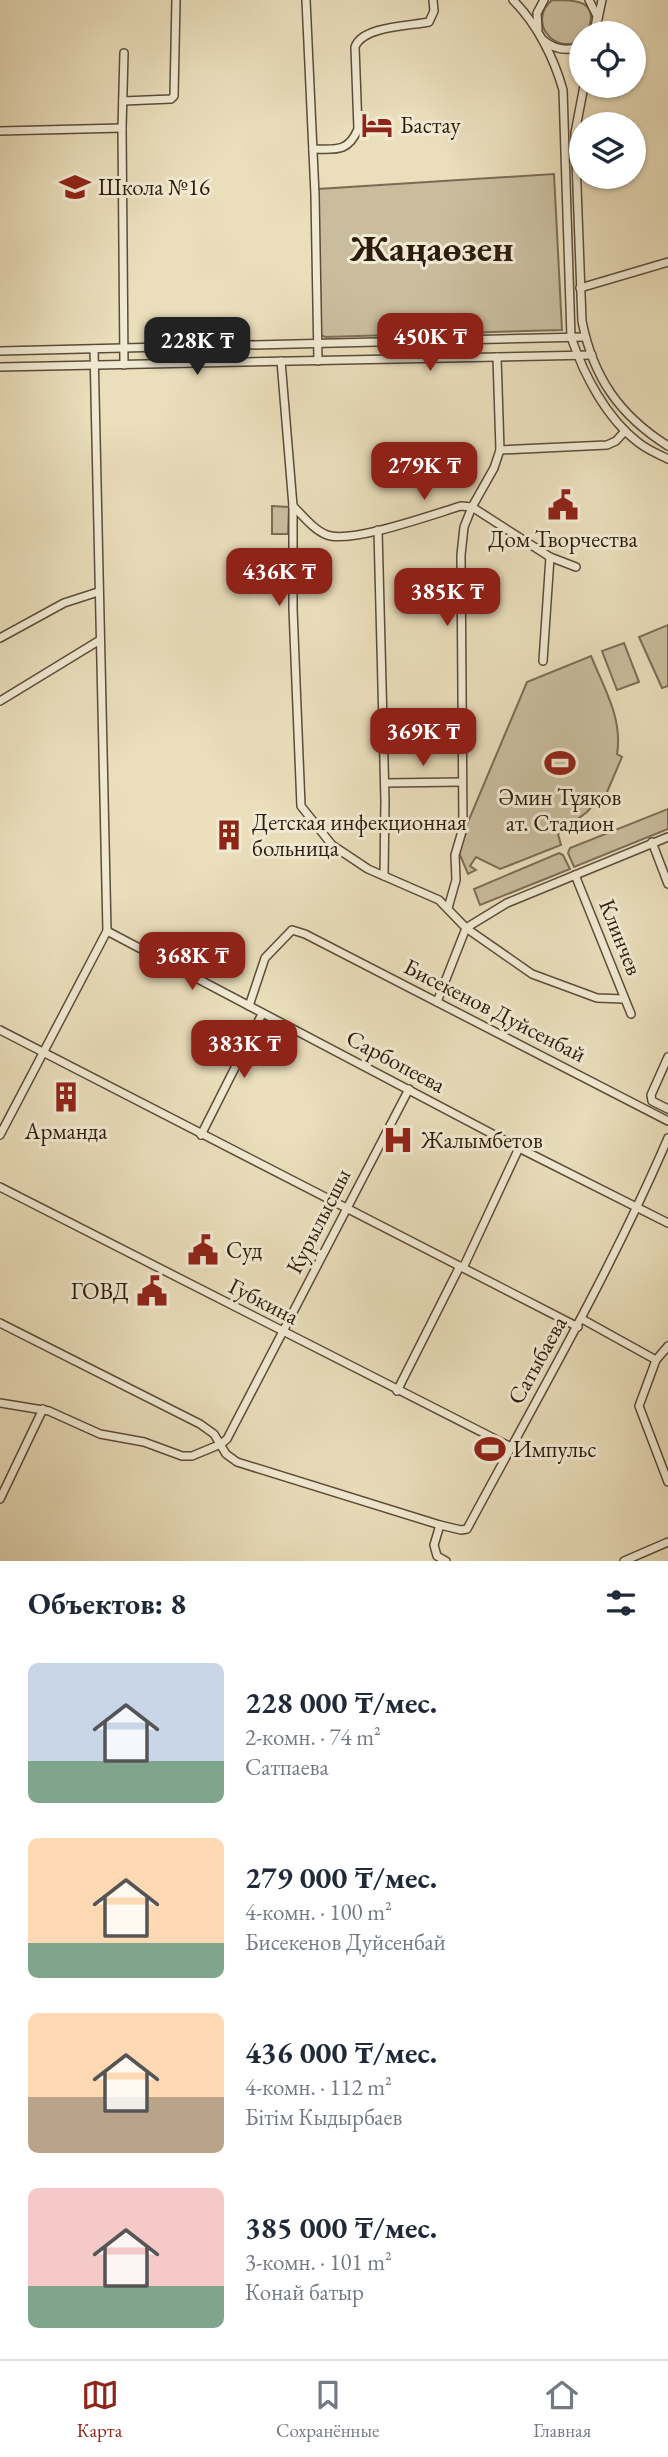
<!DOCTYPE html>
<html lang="ru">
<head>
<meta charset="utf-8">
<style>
  body { margin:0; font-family:"EB Garamond",serif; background:#f2f2f3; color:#1f2937; height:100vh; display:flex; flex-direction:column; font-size:26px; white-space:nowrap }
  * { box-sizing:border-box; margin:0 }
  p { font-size:23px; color:#747a83 }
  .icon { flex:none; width:38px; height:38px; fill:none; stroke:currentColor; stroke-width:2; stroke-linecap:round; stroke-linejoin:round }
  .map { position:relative; height:1561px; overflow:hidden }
  .drawer { display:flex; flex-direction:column; background:#fff; flex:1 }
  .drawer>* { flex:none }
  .controls { position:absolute; left:569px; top:21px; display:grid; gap:14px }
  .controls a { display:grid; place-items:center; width:77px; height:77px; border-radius:50%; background:#fff; box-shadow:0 2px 5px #0004; font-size:35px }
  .price { position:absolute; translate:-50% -60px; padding:0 16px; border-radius:14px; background:#8f2418; color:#fff; font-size:23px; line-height:46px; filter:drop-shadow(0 2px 4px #0008) }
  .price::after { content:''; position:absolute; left:50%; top:42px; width:21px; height:16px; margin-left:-10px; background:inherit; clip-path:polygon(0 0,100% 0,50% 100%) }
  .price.active { background:#222; color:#fff }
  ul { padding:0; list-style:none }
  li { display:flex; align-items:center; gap:21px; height:175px; padding:0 28px }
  li span { display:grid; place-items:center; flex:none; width:196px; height:140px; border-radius:10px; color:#555 }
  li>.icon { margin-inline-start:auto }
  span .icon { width:84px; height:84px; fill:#fffc; stroke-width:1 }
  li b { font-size:30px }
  h2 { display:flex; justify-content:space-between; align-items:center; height:84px; padding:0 28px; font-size:30px }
  .dock { display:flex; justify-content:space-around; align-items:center; height:98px; border-top:2px solid #e0e1e3; background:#fff; font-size:19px; color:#747a83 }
  .dock a { display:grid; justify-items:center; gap:4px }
  .dock .active { color:#8f2418 }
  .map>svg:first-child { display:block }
  .green { fill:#cabd9e; stroke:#7c6c56; stroke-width:2 }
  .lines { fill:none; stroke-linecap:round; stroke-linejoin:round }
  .minor-casing { stroke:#5c4c39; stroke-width:10 }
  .minor { stroke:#f1ead3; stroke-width:7 }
  .labels { text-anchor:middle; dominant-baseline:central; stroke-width:6; stroke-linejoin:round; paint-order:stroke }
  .poi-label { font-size:23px; fill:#2d1c0e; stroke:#f1ead3; text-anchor:start }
  .street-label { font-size:23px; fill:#2d1c0e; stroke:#f1ead3 }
  .town-label { font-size:37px; font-weight:bold; fill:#2d1c0e; stroke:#f1ead3 }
</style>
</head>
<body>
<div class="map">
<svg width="668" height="1561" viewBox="0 0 668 1561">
  <rect width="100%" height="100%" fill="#eadebb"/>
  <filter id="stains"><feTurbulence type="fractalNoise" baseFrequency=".00286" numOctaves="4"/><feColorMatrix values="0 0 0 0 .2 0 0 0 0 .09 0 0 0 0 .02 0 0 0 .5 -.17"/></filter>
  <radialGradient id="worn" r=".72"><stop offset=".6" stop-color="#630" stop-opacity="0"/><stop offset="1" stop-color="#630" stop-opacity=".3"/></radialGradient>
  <g class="green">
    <path d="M 552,0 C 576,0 601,0 587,33 L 581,33 L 581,40 C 554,56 527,21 552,0 Z"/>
    <path d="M 554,174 L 562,330 L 325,337 L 321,335 L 318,189 Z"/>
    <path d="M 272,506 L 289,507 L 288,534 L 272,534 Z"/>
    <path d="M 668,625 L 668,686 L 662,688 L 639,637 Z"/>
    <path d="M 624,643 L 639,682 L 617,690 L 602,651 Z"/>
    <path d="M 591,656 C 604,688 623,719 617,754 L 622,757 L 604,799 L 599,798 L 587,812 L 558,834 L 561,845 L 500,869 L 476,857 L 470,866 L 476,870 L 468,874 L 457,848 L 527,682 Z"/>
    <path d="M 668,809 L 668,829 L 574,867 L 568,853 L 570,848 Z"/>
    <path d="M 559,853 L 563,855 L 570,869 L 480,905 L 474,889 Z"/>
  </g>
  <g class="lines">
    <g class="minor-casing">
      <g id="minor">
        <path d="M 306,0 L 315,195 L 318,361"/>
        <path d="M 513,0 C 537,24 554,58 563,90 L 571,337 C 584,375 606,418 639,443 C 648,450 658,454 668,459"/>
        <path d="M 589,0 L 597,16 L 594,33"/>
        <path d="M 598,19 L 602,0"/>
        <path d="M 538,29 L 537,13 L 544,0"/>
        <path d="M 543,40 C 555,50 567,52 581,46"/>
        <path d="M 124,53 L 122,128 L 124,365"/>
        <path d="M 584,86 L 575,133 L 582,321 C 593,377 619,415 668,446"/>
        <path d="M 123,101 L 171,99 L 174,96 L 176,0"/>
        <path d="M 0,131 L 122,128"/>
        <path d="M 313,149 C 335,149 348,153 358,129 L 355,47 C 362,26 410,26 429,22 L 434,11 L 433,0"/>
        <path d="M 580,288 L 668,262"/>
        <path d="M 0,351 L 585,337"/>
        <path d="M 281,361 L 293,506 L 293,609 L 301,806 L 332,845 L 368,869 L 439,900 L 466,928 L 532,974 L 597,998 L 624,999"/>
        <path d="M 0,367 L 592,355"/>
        <path d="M 500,450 L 607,445 L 616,441 L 625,431"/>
        <path d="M 293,506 C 303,516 314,530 327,535 C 351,544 434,514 461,506 L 472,507 L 550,557 L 576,567"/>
        <path d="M 378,530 L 385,801 L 384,876"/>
        <path d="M 0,638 L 64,603 L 98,592"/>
        <path d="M 543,661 L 550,557"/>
        <path d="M 0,701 L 100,640"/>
        <path d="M 385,783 L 461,782"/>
        <path d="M 652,842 L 668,884"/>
        <path d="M 575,875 L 631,1014"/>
        <path d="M 448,908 L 456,880 L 455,855 L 463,828 L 461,555 L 464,527 L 472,507 L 494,468 L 500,450 L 497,357"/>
        <path d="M 107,931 L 519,1148 L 668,1223"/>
        <path d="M 437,1002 L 466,928 L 507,903 L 668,837"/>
        <path d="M 249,1006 L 265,958 L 292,930 L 305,934 L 668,1121"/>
        <path d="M 0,1030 L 578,1327"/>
        <path d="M 668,1057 L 651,1095 L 652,1101 L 668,1109"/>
        <path d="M 0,1135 L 107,931 L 94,349"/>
        <path d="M 201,1135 L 262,1014"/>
        <path d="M 0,1187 L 511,1447"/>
        <path d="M 463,1268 L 519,1148"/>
        <path d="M 582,1319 L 656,1360"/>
        <path d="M 0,1323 L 200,1424 L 214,1434 L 226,1454 L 237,1462 L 440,1525 L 461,1530 L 467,1529 C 536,1400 610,1273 668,1138"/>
        <path d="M 668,1346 L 656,1360 L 639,1406 L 668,1482"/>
        <path d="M 397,1391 L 460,1266"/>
        <path d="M 0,1403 L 49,1411 L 100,1434 L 144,1442 L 182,1456 L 192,1456 L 221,1444 L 227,1439 L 409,1089"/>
        <path d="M 0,1499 L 43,1409"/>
        <path d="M 440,1525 L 434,1545 L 437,1556 L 446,1561"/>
        <path d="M 624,1561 L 668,1542"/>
      </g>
    </g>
    <use href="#minor" class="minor"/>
  </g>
  <defs>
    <g id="hotel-bare" transform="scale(2.415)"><path d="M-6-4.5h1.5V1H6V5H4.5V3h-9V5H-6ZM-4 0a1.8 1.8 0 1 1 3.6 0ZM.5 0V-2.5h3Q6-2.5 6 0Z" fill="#8f2418" stroke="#f1ead3" stroke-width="2.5" paint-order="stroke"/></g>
    <g id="school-bare" transform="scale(2.415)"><path d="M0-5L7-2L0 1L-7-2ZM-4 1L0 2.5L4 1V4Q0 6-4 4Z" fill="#8f2418" stroke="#f1ead3" stroke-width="2.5" paint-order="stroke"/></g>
    <g id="civic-bare" transform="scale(2.415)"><path d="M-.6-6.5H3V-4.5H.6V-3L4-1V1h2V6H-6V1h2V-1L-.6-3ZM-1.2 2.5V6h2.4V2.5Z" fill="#8f2418" stroke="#f1ead3" stroke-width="2.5" paint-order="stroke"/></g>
    <g id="stadium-bare" transform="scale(2.415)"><path d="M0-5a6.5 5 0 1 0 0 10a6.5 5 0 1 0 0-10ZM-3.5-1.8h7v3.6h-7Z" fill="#8f2418" stroke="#f1ead3" stroke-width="2.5" paint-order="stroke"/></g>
    <g id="building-bare" transform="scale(2.415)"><path d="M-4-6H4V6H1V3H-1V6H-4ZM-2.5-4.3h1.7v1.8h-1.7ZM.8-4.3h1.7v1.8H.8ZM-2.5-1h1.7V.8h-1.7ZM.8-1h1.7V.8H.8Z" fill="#8f2418" stroke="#f1ead3" stroke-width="2.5" paint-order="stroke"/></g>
    <g id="hospital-bare" transform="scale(2.415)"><path d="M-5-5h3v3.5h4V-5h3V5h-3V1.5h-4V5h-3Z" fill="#8f2418" stroke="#f1ead3" stroke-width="2.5" paint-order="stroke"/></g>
  </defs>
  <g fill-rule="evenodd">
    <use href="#hotel-bare" x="377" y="125"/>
    <use href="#school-bare" x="75" y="187"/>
    <use href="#civic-bare" x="563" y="505"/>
    <use href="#stadium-bare" x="560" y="763"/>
    <use href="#building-bare" x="229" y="835"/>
    <use href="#building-bare" x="66" y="1097"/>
    <use href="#hospital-bare" x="398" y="1140"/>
    <use href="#civic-bare" x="203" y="1250"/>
    <use href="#civic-bare" x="152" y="1291"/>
    <use href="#stadium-bare" x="490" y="1449"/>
  </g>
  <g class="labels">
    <g class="poi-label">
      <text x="400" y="125">Бастау</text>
      <text x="98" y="187">Школа №16</text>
      <text x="563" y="539" text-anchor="middle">Дом Творчества</text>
      <text x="560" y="797" text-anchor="middle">Әмин Тұяқов<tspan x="560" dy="26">ат. Стадион</tspan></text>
      <text x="252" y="822">Детская инфекционная<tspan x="252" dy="26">больница</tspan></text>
      <text x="66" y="1131" text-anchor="middle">Арманда</text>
      <text x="421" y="1140">Жалымбетов</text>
      <text x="226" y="1250">Суд</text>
      <text x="129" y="1291" text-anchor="end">ГОВД</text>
      <text x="513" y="1449">Импульс</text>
    </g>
    <g class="street-label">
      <text transform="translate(621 937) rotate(68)">Клинчев</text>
      <text transform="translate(495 1010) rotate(27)">Бисекенов Дуйсенбай</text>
      <text transform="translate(396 1061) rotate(28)">Сарбопеева</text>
      <text transform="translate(318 1221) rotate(-63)">Курылысшы</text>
      <text transform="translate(264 1301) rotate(27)">Губкина</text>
      <text transform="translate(537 1360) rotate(-61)">Сатыбаева</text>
    </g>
    <g class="town-label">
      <text x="432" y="248">Жаңаөзен</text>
    </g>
  </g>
  <rect width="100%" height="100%" filter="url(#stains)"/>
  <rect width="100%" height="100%" fill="url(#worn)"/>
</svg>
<div class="controls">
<a><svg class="icon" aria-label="locate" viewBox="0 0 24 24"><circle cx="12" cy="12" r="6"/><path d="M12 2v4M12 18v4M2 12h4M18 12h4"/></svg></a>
<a><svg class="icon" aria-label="layers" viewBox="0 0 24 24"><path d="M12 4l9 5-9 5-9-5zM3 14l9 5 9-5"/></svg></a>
</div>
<b class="price" style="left:430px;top:373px">450K ₸</b>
<b class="price active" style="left:197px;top:377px">228K ₸</b>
<b class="price" style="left:424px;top:502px">279K ₸</b>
<b class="price" style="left:279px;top:608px">436K ₸</b>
<b class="price" style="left:447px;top:628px">385K ₸</b>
<b class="price" style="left:423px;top:768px">369K ₸</b>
<b class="price" style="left:192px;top:992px">368K ₸</b>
<b class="price" style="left:244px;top:1080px">383K ₸</b>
</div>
<section class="drawer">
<h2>Объектов: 8<svg class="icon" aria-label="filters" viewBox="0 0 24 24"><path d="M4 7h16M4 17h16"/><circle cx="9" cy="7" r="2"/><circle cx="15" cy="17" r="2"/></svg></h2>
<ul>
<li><span style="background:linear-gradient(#c9d6e8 70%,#7fa58c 0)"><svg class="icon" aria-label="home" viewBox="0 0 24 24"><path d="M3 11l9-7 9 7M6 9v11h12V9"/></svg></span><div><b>228 000 ₸/мес.</b><p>2-комн. · 74 m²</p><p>Сатпаева</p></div></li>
<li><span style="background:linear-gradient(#ffd9b3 75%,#7fa58c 0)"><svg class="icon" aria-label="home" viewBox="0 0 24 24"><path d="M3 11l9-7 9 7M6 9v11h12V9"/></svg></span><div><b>279 000 ₸/мес.</b><p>4-комн. · 100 m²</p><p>Бисекенов Дуйсенбай</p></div></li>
<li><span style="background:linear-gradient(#ffd9b3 60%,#b9a48a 0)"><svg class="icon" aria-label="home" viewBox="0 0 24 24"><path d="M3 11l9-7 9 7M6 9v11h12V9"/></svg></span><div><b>436 000 ₸/мес.</b><p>4-комн. · 112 m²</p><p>Бiтiм Кыдырбаев</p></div></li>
<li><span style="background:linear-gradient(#f6c9c9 70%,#7fa58c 0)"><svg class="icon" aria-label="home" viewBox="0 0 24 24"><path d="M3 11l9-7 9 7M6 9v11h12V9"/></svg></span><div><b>385 000 ₸/мес.</b><p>3-комн. · 101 m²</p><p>Конай батыр</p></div></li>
</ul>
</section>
<nav class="dock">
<a class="active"><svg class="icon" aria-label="map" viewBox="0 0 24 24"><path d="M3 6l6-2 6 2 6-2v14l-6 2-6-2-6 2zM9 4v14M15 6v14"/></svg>Карта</a>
<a><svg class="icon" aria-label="saved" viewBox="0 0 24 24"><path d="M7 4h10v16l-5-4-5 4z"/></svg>Сохранённые</a>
<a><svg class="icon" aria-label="home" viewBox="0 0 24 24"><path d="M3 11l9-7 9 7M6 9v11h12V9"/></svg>Главная</a>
</nav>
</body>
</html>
